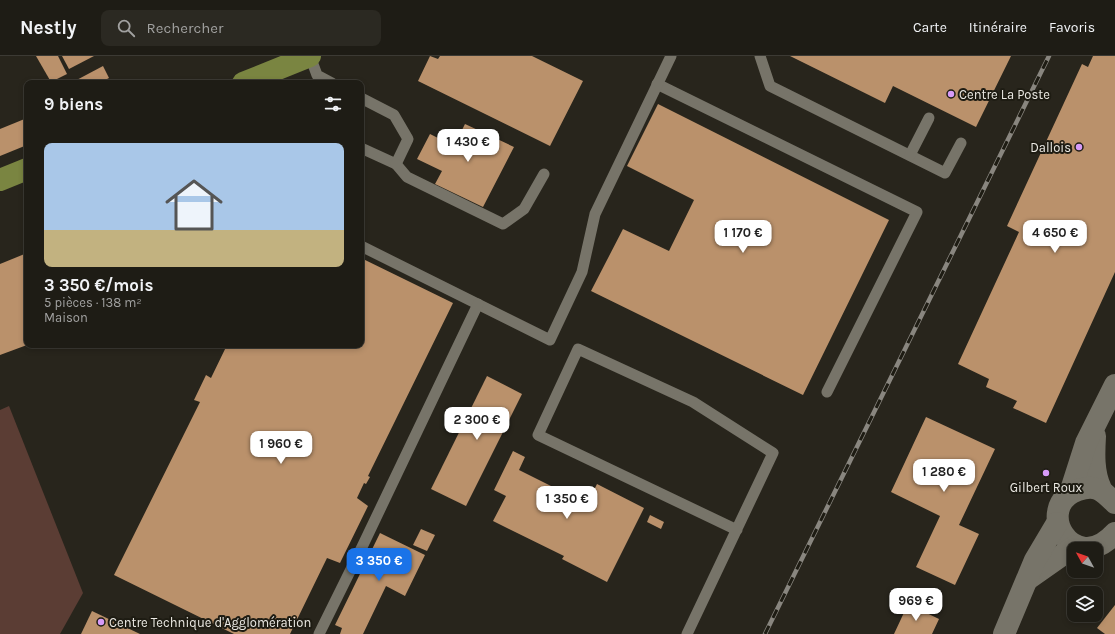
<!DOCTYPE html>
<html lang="fr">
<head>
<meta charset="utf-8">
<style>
  body { margin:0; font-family:Karla,sans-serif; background:#2b2922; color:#f1f3f6; height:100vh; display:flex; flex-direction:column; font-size:15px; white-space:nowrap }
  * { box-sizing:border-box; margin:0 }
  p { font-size:13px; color:#a1a1a0 }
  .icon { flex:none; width:22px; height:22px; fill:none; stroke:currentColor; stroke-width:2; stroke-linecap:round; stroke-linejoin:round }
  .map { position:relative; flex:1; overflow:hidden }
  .panel { position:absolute; left:24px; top:24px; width:340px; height:268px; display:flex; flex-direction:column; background:#1e1c15; border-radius:8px; box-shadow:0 2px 6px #0003,0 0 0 1px #3c3a34 }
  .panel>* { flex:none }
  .needle { width:26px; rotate:310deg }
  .fabs { position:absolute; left:1067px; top:486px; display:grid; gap:8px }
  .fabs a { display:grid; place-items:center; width:36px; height:36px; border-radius:8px; background:#1e1c15; box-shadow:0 2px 6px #0003,0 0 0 1px #3c3a34; font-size:20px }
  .price { position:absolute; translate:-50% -34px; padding:0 9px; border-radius:8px; background:#fff; color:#222; font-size:13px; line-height:26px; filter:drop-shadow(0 1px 2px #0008) }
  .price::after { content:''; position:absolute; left:50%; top:24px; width:12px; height:9px; margin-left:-6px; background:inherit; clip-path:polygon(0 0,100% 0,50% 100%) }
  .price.selected { background:#1a73e8; color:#fff }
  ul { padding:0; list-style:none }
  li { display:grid; align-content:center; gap:8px; height:212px; padding:0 20px }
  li+li { border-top:1px solid #3c3a34 }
  li span { display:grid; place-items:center; height:124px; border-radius:8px; color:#555 }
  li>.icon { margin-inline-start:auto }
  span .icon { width:72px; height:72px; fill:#fffc; stroke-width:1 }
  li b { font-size:17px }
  h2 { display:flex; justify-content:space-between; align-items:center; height:48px; padding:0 20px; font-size:17px }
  header { display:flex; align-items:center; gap:24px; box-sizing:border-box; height:56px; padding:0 20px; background:#1e1c15; border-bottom:1px solid #3c3a34 }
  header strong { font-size:19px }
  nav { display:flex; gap:22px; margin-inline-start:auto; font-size:14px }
  .search { width:280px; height:36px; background:#2b2922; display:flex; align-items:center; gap:10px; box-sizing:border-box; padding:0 14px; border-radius:8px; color:#a1a1a0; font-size:15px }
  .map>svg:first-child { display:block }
  .green { fill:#5b3d34 }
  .building { fill:#ba916b }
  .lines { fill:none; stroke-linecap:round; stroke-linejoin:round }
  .service { stroke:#777469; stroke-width:11 }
  .secondary { stroke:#777469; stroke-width:22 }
  .primary { stroke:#7a8541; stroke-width:22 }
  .rail-casing { stroke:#89867f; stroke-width:4.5 }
  .rail { stroke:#1e1c13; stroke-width:3; stroke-dasharray:9; stroke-linecap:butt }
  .poi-dot { fill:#d79bf9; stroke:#1e1c13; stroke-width:1.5 }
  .labels { text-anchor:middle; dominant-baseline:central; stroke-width:4; stroke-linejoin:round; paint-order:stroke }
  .poi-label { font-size:13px; fill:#ebe9e3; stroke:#1e1c13; text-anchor:start }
</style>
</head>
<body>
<header>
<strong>Nestly</strong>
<div class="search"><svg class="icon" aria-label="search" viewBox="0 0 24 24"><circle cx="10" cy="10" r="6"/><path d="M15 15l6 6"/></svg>Rechercher</div>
<nav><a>Carte</a><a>Itinéraire</a><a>Favoris</a></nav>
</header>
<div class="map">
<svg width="1115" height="578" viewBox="0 0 1115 578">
  <rect width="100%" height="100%" fill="#28251c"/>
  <path class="green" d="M 9,350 L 83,537 L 60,578 L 0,578 L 0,354 Z"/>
  <g class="building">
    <path d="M 36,0 L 58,0 L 67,18 L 51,26 Z"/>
    <path d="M 62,0 L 94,0 L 69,13 Z"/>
    <path d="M 430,0 L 438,3 L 440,0 L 532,0 L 583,25 L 550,90 L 418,25 Z"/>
    <path d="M 790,0 L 1011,0 L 976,71 L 893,30 L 885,47 Z"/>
    <path d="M 1093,0 L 1115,0 L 1115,216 L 1046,367 L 1013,352 L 1017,345 L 986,331 L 989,323 L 958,308 L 1019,176 L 1007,170 L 1082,8 L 1088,11 Z"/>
    <path d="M 103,10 L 109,22 L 99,27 L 71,27 Z"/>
    <path d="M 658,48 L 889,164 L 803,339 L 591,235 L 623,173 L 669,195 L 694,144 L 627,110 Z"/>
    <path d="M 27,62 L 27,89 L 0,100 L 0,73 Z"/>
    <path d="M 465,68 L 514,91 L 483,151 L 435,128 L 442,115 L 417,103 L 430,78 L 454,90 Z"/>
    <path d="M 27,197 L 27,289 L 0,299 L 0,208 Z"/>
    <path d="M 361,202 L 453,247 L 368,420 L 370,421 L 366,428 L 364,427 L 357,442 L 368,450 L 340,507 L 327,502 L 290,578 L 234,578 L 114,519 L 200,346 L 194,344 L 206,319 L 211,322 L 227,289 L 361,289 Z"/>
    <path d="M 487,320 L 522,338 L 466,450 L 431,433 Z"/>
    <path d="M 926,361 L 995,393 L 959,469 L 979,478 L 955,529 L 916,511 L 940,460 L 891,436 Z"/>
    <path d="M 513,395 L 525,401 L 519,414 L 587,448 L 597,428 L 644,452 L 607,526 L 562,503 L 564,500 L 493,465 L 506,440 L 494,434 Z"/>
    <path d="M 650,459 L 664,466 L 661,473 L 647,466 Z"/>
    <path d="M 421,473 L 435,479 L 427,495 L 413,489 Z"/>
    <path d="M 380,477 L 425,499 L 405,540 L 386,530 L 363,578 L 340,578 L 342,572 L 335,569 Z"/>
    <path d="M 908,548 L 939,563 L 932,578 L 894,578 Z"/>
    <path d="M 1115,549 L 1115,578 L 1105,578 L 1097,572 Z"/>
    <path d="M 92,555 L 140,578 L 81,578 Z"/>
  </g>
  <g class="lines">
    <g class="service">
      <path d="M 310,0 L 317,19 L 332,27"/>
      <path d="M 760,0 L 770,30 L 945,117 L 961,87"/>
      <path d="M 657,28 L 917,156 L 827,336"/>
      <path d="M 361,42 L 394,59 L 408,83 L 396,108 L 361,92"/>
      <path d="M 910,99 L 929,62"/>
      <path d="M 396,108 L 407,121 L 503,168 L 524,153 L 544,118"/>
      <path d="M 361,190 L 550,284 L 582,216 L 595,158 L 671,0"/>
      <path d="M 319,578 L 362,491 L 478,248"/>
      <path d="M 687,578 L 773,397 L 693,346 L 578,293 L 538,379 L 737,474"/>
    </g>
    <g class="secondary">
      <path d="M 1095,380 C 1094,397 1093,417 1101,433"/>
      <path d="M 1070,437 L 1086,387 L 1115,329"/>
      <path d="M 1115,447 C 1102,434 1096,428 1078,434 C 1032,450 1073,523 1115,477"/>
      <path d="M 1028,523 L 1075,490"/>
      <path d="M 1004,578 L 1035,504 L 1057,467"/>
    </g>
    <g class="primary">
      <path d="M 243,27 L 310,0"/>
      <path d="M 0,124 L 27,113"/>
    </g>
    <g class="rail-casing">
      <path id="rail" d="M 765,578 L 1049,0"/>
    </g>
    <use href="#rail" class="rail"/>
  </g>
  <g class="poi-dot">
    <circle cx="951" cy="38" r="4"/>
    <circle cx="1079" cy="91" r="4"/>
    <circle cx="1046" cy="417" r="4"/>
    <circle cx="101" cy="566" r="4"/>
  </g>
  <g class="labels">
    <g class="poi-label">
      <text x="959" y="38">Centre La Poste</text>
      <text x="1071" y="91" text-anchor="end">Dallois</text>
      <text x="1046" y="431" text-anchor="middle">Gilbert Roux</text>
      <text x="109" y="566">Centre Technique d'Agglomération</text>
    </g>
  </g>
</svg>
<div class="fabs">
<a><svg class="needle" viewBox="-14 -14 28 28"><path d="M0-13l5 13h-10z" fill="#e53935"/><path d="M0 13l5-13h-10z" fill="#a1a1a0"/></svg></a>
<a><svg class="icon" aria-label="layers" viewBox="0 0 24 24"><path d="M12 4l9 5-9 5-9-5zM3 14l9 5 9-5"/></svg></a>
</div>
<b class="price" style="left:468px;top:107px">1 430 €</b>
<b class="price" style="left:743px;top:198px">1 170 €</b>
<b class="price" style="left:1055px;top:198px">4 650 €</b>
<b class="price" style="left:477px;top:385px">2 300 €</b>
<b class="price" style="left:281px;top:409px">1 960 €</b>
<b class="price" style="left:944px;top:437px">1 280 €</b>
<b class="price" style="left:567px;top:464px">1 350 €</b>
<b class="price selected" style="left:379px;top:526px">3 350 €</b>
<b class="price" style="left:916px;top:566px">969 €</b>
<section class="panel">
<h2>9 biens<svg class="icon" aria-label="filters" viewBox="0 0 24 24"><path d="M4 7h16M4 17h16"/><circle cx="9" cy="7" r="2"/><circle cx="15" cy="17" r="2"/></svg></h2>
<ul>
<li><span style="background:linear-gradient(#a9c7e8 70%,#c2b280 0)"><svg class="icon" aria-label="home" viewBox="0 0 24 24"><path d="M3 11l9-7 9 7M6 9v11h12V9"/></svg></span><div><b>3 350 €/mois</b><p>5 pièces · 138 m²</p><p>Maison</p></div></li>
</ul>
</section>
</div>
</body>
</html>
